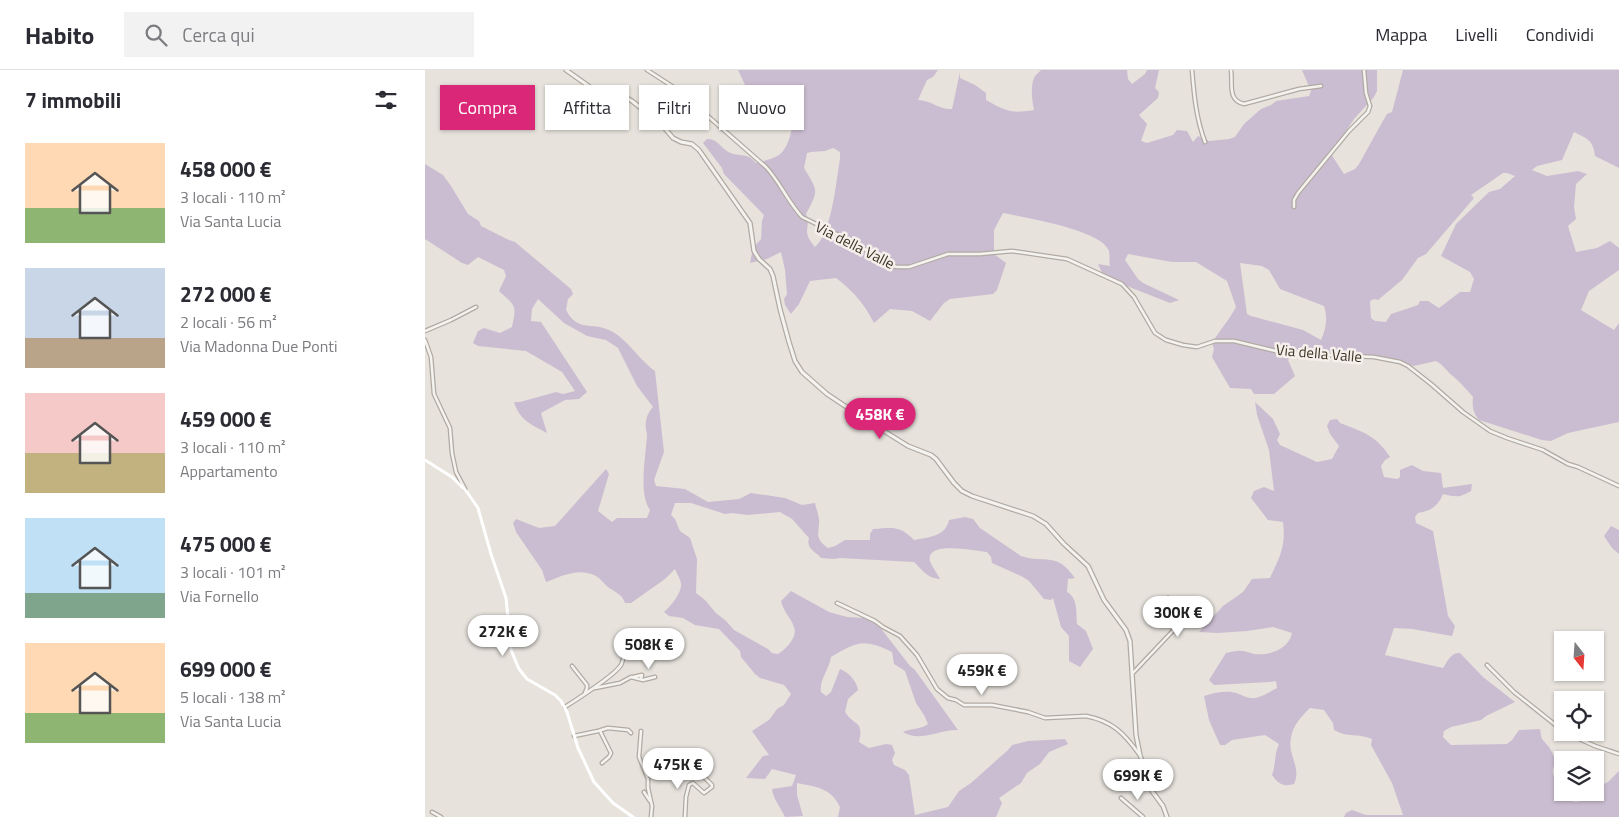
<!DOCTYPE html>
<html lang="it">
<head>
<meta charset="utf-8">
<style>
  body { margin:0; font-family:"Titillium Web",sans-serif; background:#f2f2f3; color:#2b2b33; height:100vh; display:flex; flex-direction:column; font-size:19px; white-space:nowrap }
  * { box-sizing:border-box; margin:0 }
  p { font-size:16px; color:#7c7c81 }
  .icon { flex:none; width:28px; height:28px; fill:none; stroke:currentColor; stroke-width:2; stroke-linecap:round; stroke-linejoin:round }
  .map { position:relative; flex:1; overflow:hidden }
  .drawer { display:flex; flex-direction:column; background:#fff; width:425px }
  .drawer>* { flex:none }
  .top-card { position:absolute; left:15px; top:15px; width:475px; height:45px; display:flex; gap:10px }
  .needle { width:32px; rotate:163deg }
  .fabs { position:absolute; left:1129px; top:561px; display:grid; gap:10px }
  .fabs a { display:grid; place-items:center; width:50px; height:50px; border-radius:0px; background:#fff; box-shadow:0 1px 4px #0004; font-size:25px }
  .price { position:absolute; translate:-50% -42px; padding:0 11px; border-radius:18px; background:#fff; color:#222; font-size:16px; line-height:32px; filter:drop-shadow(0 1px 2px #0008) }
  .price::after { content:''; position:absolute; left:50%; top:30px; width:15px; height:11px; margin-left:-8px; background:inherit; clip-path:polygon(0 0,100% 0,50% 100%) }
  .price.selected { background:#db2777; color:#fff }
  ul { padding:0; list-style:none }
  li { display:flex; align-items:center; gap:15px; height:125px; padding:0 25px }
  li span { display:grid; place-items:center; flex:none; width:140px; height:100px; border-radius:0px; color:#555 }
  li>.icon { margin-inline-start:auto }
  span .icon { width:60px; height:60px; fill:#fffc; stroke-width:1 }
  li b { font-size:21px }
  h2 { display:flex; justify-content:space-between; align-items:center; height:60px; padding:0 25px; font-size:21px }
  .chip { padding:0 18px; border-radius:0px; background:#fff; box-shadow:0 1px 4px #0004; font-size:18px; line-height:45px }
  .chip.selected { background:#db2777; color:#fff }
  header { display:flex; align-items:center; gap:30px; box-sizing:border-box; height:70px; padding:0 25px; background:#fff; border-bottom:1px solid #e1e1e2 }
  header strong { font-size:24px }
  nav { display:flex; gap:28px; margin-inline-start:auto; font-size:18px }
  .search { width:350px; height:45px; background:#f2f2f3; display:flex; align-items:center; gap:12px; box-sizing:border-box; padding:0 18px; border-radius:0px; color:#7c7c81; font-size:19px }
  main { display:flex; flex:1; min-height:0 }
  .map>svg:first-child { display:block }
  .green { fill:#cbbdd1; fill-rule:evenodd }
  .lines { fill:none; stroke-linecap:round; stroke-linejoin:round }
  .minor-casing { stroke:#b1aaa2; stroke-width:5 }
  .tertiary-casing { stroke:#b1aaa2; stroke-width:5.5 }
  .minor { stroke:#f5f3ef; stroke-width:2.5 }
  .tertiary { stroke:#f5f3ef; stroke-width:3 }
  .secondary { stroke:#fff; stroke-width:3 }
  .labels { text-anchor:middle; dominant-baseline:central; stroke-width:5; stroke-linejoin:round; paint-order:stroke }
  .street-label { font-size:15px; fill:#3e3426; stroke:#f5f0eb }
</style>
</head>
<body>
<header>
<strong>Habito</strong>
<div class="search"><svg class="icon" aria-label="search" viewBox="0 0 24 24"><circle cx="10" cy="10" r="6"/><path d="M15 15l6 6"/></svg>Cerca qui</div>
<nav><a>Mappa</a><a>Livelli</a><a>Condividi</a></nav>
</header>
<main>
<section class="drawer">
<h2>7 immobili<svg class="icon" aria-label="filters" viewBox="0 0 24 24"><path d="M4 7h16M4 17h16"/><circle cx="9" cy="7" r="2"/><circle cx="15" cy="17" r="2"/></svg></h2>
<ul>
<li><span style="background:linear-gradient(#ffd9b3 65%,#8fb573 0)"><svg class="icon" aria-label="home" viewBox="0 0 24 24"><path d="M3 11l9-7 9 7M6 9v11h12V9"/></svg></span><div><b>458 000 €</b><p>3 locali · 110 m²</p><p>Via Santa Lucia</p></div></li>
<li><span style="background:linear-gradient(#c9d6e8 70%,#b9a48a 0)"><svg class="icon" aria-label="home" viewBox="0 0 24 24"><path d="M3 11l9-7 9 7M6 9v11h12V9"/></svg></span><div><b>272 000 €</b><p>2 locali · 56 m²</p><p>Via Madonna Due Ponti</p></div></li>
<li><span style="background:linear-gradient(#f6c9c9 60%,#c2b280 0)"><svg class="icon" aria-label="home" viewBox="0 0 24 24"><path d="M3 11l9-7 9 7M6 9v11h12V9"/></svg></span><div><b>459 000 €</b><p>3 locali · 110 m²</p><p>Appartamento</p></div></li>
<li><span style="background:linear-gradient(#bfe0f5 75%,#7fa58c 0)"><svg class="icon" aria-label="home" viewBox="0 0 24 24"><path d="M3 11l9-7 9 7M6 9v11h12V9"/></svg></span><div><b>475 000 €</b><p>3 locali · 101 m²</p><p>Via Fornello</p></div></li>
<li><span style="background:linear-gradient(#ffd9b3 70%,#8fb573 0)"><svg class="icon" aria-label="home" viewBox="0 0 24 24"><path d="M3 11l9-7 9 7M6 9v11h12V9"/></svg></span><div><b>699 000 €</b><p>5 locali · 138 m²</p><p>Via Santa Lucia</p></div></li>
</ul>
</section>
<div class="map">
<svg width="1194" height="747" viewBox="0 0 1194 747">
  <rect width="100%" height="100%" fill="#e7e2dc"/>
  <g class="green">
    <path d="M 313,0 L 513,0 L 508,7 L 502,10 L 493,30 C 505,30 515,40 527,39 L 535,2 L 535,8 L 550,15 L 561,23 L 561,30 C 581,41 586,44 609,40 C 607,31 605,14 610,6 C 612,4 614,2 616,0 L 702,0 L 703,9 L 707,14 L 720,4 L 722,0 L 734,0 L 730,18 L 734,22 L 733,28 L 714,45 L 722,54 L 716,71 L 722,73 L 748,65 L 752,60 L 762,61 L 768,72 L 773,66 L 784,71 L 804,69 L 810,67 L 819,54 L 836,39 L 846,35 L 851,31 L 884,26 L 886,21 L 877,0 L 952,0 L 952,21 L 949,27 L 929,49 L 906,84 L 919,104 L 930,99 L 934,94 L 959,49 L 962,44 L 967,42 L 978,0 L 1194,0 L 1194,98 L 1170,86 C 1168,70 1163,69 1149,62 L 1137,90 L 1112,96 L 1107,100 L 1122,106 L 1153,101 L 1162,104 L 1151,114 L 1149,137 L 1151,149 L 1143,156 L 1151,182 L 1172,178 L 1185,171 L 1194,178 L 1194,200 L 1164,221 L 1156,240 L 1189,260 L 1194,253 L 1194,352 L 1143,363 L 1126,371 L 1117,370 L 1054,350 C 1048,343 1047,336 1048,327 C 1042,320 1036,313 1029,307 C 1022,302 1019,295 1011,291 L 989,296 L 972,292 L 874,278 L 863,290 L 870,306 L 849,324 L 829,324 L 826,319 L 805,318 L 787,287 L 789,279 L 787,273 C 795,260 804,250 811,237 L 802,211 L 771,192 L 747,192 L 703,184 L 700,190 L 713,209 L 718,213 L 754,230 L 745,233 L 679,207 L 673,194 L 685,196 C 684,192 685,185 684,181 C 677,160 598,147 578,143 L 569,160 L 569,184 L 581,193 L 572,220 L 568,224 L 525,229 L 519,233 L 505,251 L 487,241 L 465,239 L 449,253 C 438,232 429,222 411,208 L 385,211 L 374,234 L 366,244 L 360,235 L 359,229 L 362,224 L 360,200 L 356,182 L 342,189 L 325,193 L 328,178 L 336,169 L 337,151 L 339,145 L 299,104 L 297,98 L 278,73 L 282,69 C 293,69 294,76 302,81 C 312,88 322,81 331,93 C 338,91 348,89 354,85 C 364,78 370,54 366,43 L 346,33 L 327,28 L 322,23 L 321,17 ZM 408,78 L 415,82 L 415,89 C 411,111 407,163 390,177 C 375,160 387,158 381,144 C 394,120 393,121 379,98 L 382,83 L 386,82 L 400,81 ZM 1078,103 L 1082,103 L 1090,106 L 1075,119 L 1064,122 L 1031,154 L 1016,186 L 1045,202 L 1049,209 L 1045,222 L 1035,222 L 1014,238 L 1003,231 L 995,231 L 993,235 L 966,244 L 961,252 L 950,251 L 946,248 L 945,231 L 949,229 L 953,230 L 977,210 L 993,188 L 1001,184 L 1049,128 L 1046,125 ZM 815,193 L 837,196 L 844,200 L 855,219 L 899,236 C 903,248 901,259 896,270 L 878,260 L 826,246 L 822,244 Z"/>
    <path d="M 0,94 L 18,105 L 26,116 L 43,144 L 54,151 L 56,156 L 84,170 L 90,172 L 146,219 L 148,224 L 143,229 L 141,240 C 152,262 167,252 184,260 C 203,269 213,289 230,301 L 239,382 L 229,410 L 231,416 L 260,419 L 283,432 L 314,429 L 326,423 L 360,428 L 377,435 L 390,433 C 391,438 393,443 394,449 C 395,462 388,468 403,478 L 410,476 L 420,470 L 445,470 L 445,464 L 448,459 C 468,458 474,455 489,470 C 504,467 520,467 524,450 L 540,447 L 548,449 L 555,458 L 596,486 C 621,494 631,481 650,508 L 643,509 L 642,522 C 653,528 651,542 652,554 L 661,561 L 668,579 L 655,597 L 644,591 L 644,566 L 636,557 L 628,528 L 626,530 L 619,529 L 604,511 L 598,507 L 567,493 L 566,487 L 562,482 C 551,481 500,470 505,491 C 507,497 512,503 515,509 C 501,508 498,500 489,492 L 415,488 L 409,489 L 396,488 C 389,480 381,479 384,468 L 367,449 L 355,442 L 322,445 L 307,443 L 300,444 L 266,433 L 250,433 L 246,445 L 250,449 L 255,461 L 265,468 L 272,489 L 271,523 L 280,530 L 291,543 L 301,551 L 309,560 L 343,579 L 347,583 L 353,584 C 361,579 373,567 369,557 C 366,548 359,543 356,531 L 366,521 L 404,542 L 422,547 L 439,548 L 451,552 L 485,596 L 490,600 L 533,660 C 515,659 495,673 478,662 C 486,658 495,660 503,654 L 499,645 L 491,633 L 480,601 L 469,594 L 467,582 C 437,568 433,572 406,587 C 404,600 394,610 396,622 L 401,626 L 406,622 L 415,599 C 423,602 432,611 433,620 L 423,629 L 420,642 C 430,657 439,650 434,672 L 444,678 L 461,674 L 467,675 L 470,683 L 467,690 L 469,695 L 480,700 L 484,705 L 490,745 L 523,737 L 534,721 L 546,713 L 583,680 L 587,675 L 603,671 L 640,669 L 643,674 L 624,682 L 615,694 L 602,703 L 596,713 L 574,728 L 577,733 L 571,747 L 413,747 L 415,737 C 406,718 392,717 372,713 L 372,725 L 378,746 L 360,747 C 356,738 348,729 347,719 L 367,716 L 371,705 L 347,699 L 340,709 L 321,708 L 338,686 L 344,685 L 327,661 L 344,650 L 352,639 L 359,635 L 366,624 L 359,615 L 335,608 L 330,604 L 316,587 L 315,581 L 294,559 L 270,555 L 258,548 L 244,546 L 239,542 C 245,537 257,523 256,514 C 256,510 252,504 250,499 L 240,509 L 206,533 L 200,533 C 197,524 191,523 183,517 C 179,514 176,509 171,506 C 154,497 137,506 121,512 L 117,500 L 91,462 L 88,453 L 91,449 L 114,458 L 130,456 L 181,399 L 184,404 L 173,441 L 187,452 L 192,448 L 222,448 L 225,440 C 213,422 221,387 222,364 C 219,355 221,344 228,337 L 212,316 L 193,278 L 181,270 L 162,266 L 139,253 L 113,229 L 107,239 L 106,251 L 116,252 L 162,322 L 154,329 L 140,330 L 116,343 L 122,363 C 106,354 95,351 89,332 L 95,332 L 131,322 L 138,324 L 150,321 L 137,302 L 101,281 L 53,276 L 48,273 L 53,261 L 59,258 L 75,263 L 87,257 C 92,234 90,236 74,221 L 81,206 L 79,200 L 53,187 L 43,195 L 37,193 L 0,169 Z"/>
    <path d="M 830,332 L 848,349 L 855,364 L 852,370 L 855,375 L 892,392 L 907,389 L 914,376 L 905,364 L 902,356 L 905,350 L 912,349 L 915,353 C 938,362 951,365 965,387 L 960,390 L 956,396 L 959,407 L 972,409 L 975,407 L 975,400 L 987,395 L 998,401 L 1016,403 L 1018,418 L 1047,414 L 1046,421 C 1034,428 1031,427 1018,424 C 1013,436 1006,441 993,443 L 990,447 L 991,453 L 1008,461 L 1023,546 L 1030,556 L 1027,566 L 987,559 L 969,558 L 960,585 L 1018,598 C 1023,591 1025,583 1035,583 L 1058,607 L 1090,632 L 1061,646 L 1056,650 L 1026,657 L 1019,661 L 1018,667 L 1026,675 L 1082,674 L 1087,670 L 1094,660 L 1115,659 C 1117,672 1116,667 1124,677 C 1127,681 1129,688 1131,692 C 1122,705 1134,711 1138,722 L 1150,732 L 1156,731 L 1164,723 L 1170,722 L 1170,718 L 1183,712 L 1194,701 L 1194,747 L 919,747 L 921,743 L 927,740 L 941,745 L 978,745 L 967,713 L 946,675 L 947,669 C 933,663 923,668 909,660 L 908,653 L 899,640 L 885,638 C 876,647 868,655 866,668 C 862,684 877,698 869,714 C 859,717 853,714 847,705 C 851,695 849,684 854,674 L 840,665 L 807,670 L 800,675 L 795,675 L 784,650 L 779,626 C 789,623 801,620 811,623 C 818,625 822,629 830,628 C 837,627 846,621 852,618 L 851,611 L 845,612 L 789,615 L 784,610 L 801,583 C 807,582 812,580 817,581 C 821,581 825,583 829,584 C 844,586 864,579 867,563 L 848,557 L 822,561 L 792,563 L 774,562 L 798,536 L 818,522 L 827,509 L 845,508 C 855,486 861,477 858,452 L 843,450 L 826,428 L 829,421 L 839,417 L 849,421 L 844,380 L 832,345 Z"/>
    <path d="M 1186,456 L 1194,460 L 1194,484 L 1187,478 L 1179,466 Z"/>
  </g>
  <g class="lines">
    <g class="minor-casing">
      <g id="minor">
        <path d="M 222,0 L 253,20 L 341,97 C 355,112 363,132 377,147 L 430,173 L 465,195 L 472,197 L 484,197 L 523,184 L 555,184 L 587,181 L 642,189 L 697,214 L 709,227 L 730,263 L 741,270 L 758,275 L 772,277 L 790,271 L 809,271 L 859,283 L 949,287 L 975,292 L 983,296 L 1006,314 L 1038,342 L 1065,361 L 1082,368 L 1118,380 L 1143,394 L 1153,397 L 1194,416"/>
        <path d="M 767,0 C 769,25 771,48 780,72"/>
        <path d="M 806,0 C 808,14 802,30 819,34 L 874,19 L 896,16"/>
        <path d="M 869,137 L 869,130 L 873,123 L 924,61 L 943,42 L 945,36 L 941,23 L 939,0"/>
        <path d="M 0,261 L 26,250 L 51,237"/>
        <path d="M 0,270 L 6,287 L 9,324 L 25,358 L 27,383 L 31,402 L 40,419"/>
        <path d="M 412,533 L 450,551 L 458,557 L 475,566 L 492,585 L 512,619 L 523,628 L 531,630 L 539,635 L 567,635 L 603,642 L 620,648 L 661,646 C 687,651 699,663 714,684"/>
        <path d="M 1062,595 L 1089,622 L 1138,661"/>
        <path d="M 147,596 L 162,615 L 162,618 L 160,623"/>
        <path d="M 707,604 L 760,548 L 759,545 L 743,528"/>
        <path d="M 208,607 L 217,605 L 216,609"/>
        <path d="M 170,618 L 195,613 L 206,607 L 218,610 L 230,607"/>
        <path d="M 140,637 C 151,630 190,605 196,595 C 200,588 199,576 201,568"/>
        <path d="M 175,661 L 186,683 L 184,687 L 177,693"/>
        <path d="M 216,661 L 214,687 L 223,709 L 223,718 L 227,736 L 226,747"/>
        <path d="M 1139,662 L 1170,676 L 1194,684"/>
        <path d="M 149,666 L 173,661 L 183,658 L 203,660 L 206,663"/>
        <path d="M 219,722 L 225,731"/>
        <path d="M 696,728 L 718,747"/>
        <path d="M 7,742 L 16,747"/>
        <path d="M 260,747 L 261,727 L 264,715 L 268,713 L 279,723 L 287,717 L 287,715 L 279,707"/>
      </g>
    </g>
    <g class="tertiary-casing">
      <path id="tertiary" d="M 141,0 L 172,22 L 183,25 L 200,27 L 207,31 L 236,54 L 248,68 L 256,72 L 267,74 L 274,80 L 325,153 L 329,181 L 334,189 L 345,199 L 348,206 L 355,239 L 364,272 L 370,291 L 377,302 L 402,324 L 435,346 L 483,376 L 506,385 L 511,389 L 529,413 L 537,421 L 547,426 L 608,446 L 621,454 L 639,474 L 663,496 L 679,530 L 701,560 L 705,571 L 711,665 L 715,685 L 727,721 L 738,736 L 742,747"/>
    </g>
    <use href="#minor" class="minor"/>
    <use href="#tertiary" class="tertiary"/>
    <path class="secondary" d="M 0,390 L 27,407 L 42,422 L 53,438 L 66,484 L 81,528 L 86,580 L 94,599 L 102,609 L 130,625 L 136,631 L 142,642 L 153,678 L 169,712 L 188,733 L 208,747"/>
  </g>
  <g class="labels">
    <g class="street-label">
      <text transform="translate(430 175) rotate(27)">Via della Valle</text>
      <text transform="translate(894 283) rotate(5)">Via della Valle</text>
    </g>
  </g>
</svg>
<div class="fabs">
<a><svg class="needle" viewBox="-14 -14 28 28"><path d="M0-13l5 13h-10z" fill="#e53935"/><path d="M0 13l5-13h-10z" fill="#7c7c81"/></svg></a>
<a><svg class="icon" aria-label="locate" viewBox="0 0 24 24"><circle cx="12" cy="12" r="6"/><path d="M12 2v4M12 18v4M2 12h4M18 12h4"/></svg></a>
<a><svg class="icon" aria-label="layers" viewBox="0 0 24 24"><path d="M12 4l9 5-9 5-9-5zM3 14l9 5 9-5"/></svg></a>
</div>
<b class="price selected" style="left:455px;top:370px">458K €</b>
<b class="price" style="left:753px;top:568px">300K €</b>
<b class="price" style="left:78px;top:587px">272K €</b>
<b class="price" style="left:224px;top:600px">508K €</b>
<b class="price" style="left:557px;top:626px">459K €</b>
<b class="price" style="left:253px;top:720px">475K €</b>
<b class="price" style="left:713px;top:731px">699K €</b>
<div class="top-card">
<a class="chip selected">Compra</a>
<a class="chip">Affitta</a>
<a class="chip">Filtri</a>
<a class="chip">Nuovo</a>
</div>
</div>
</main>
</body>
</html>
